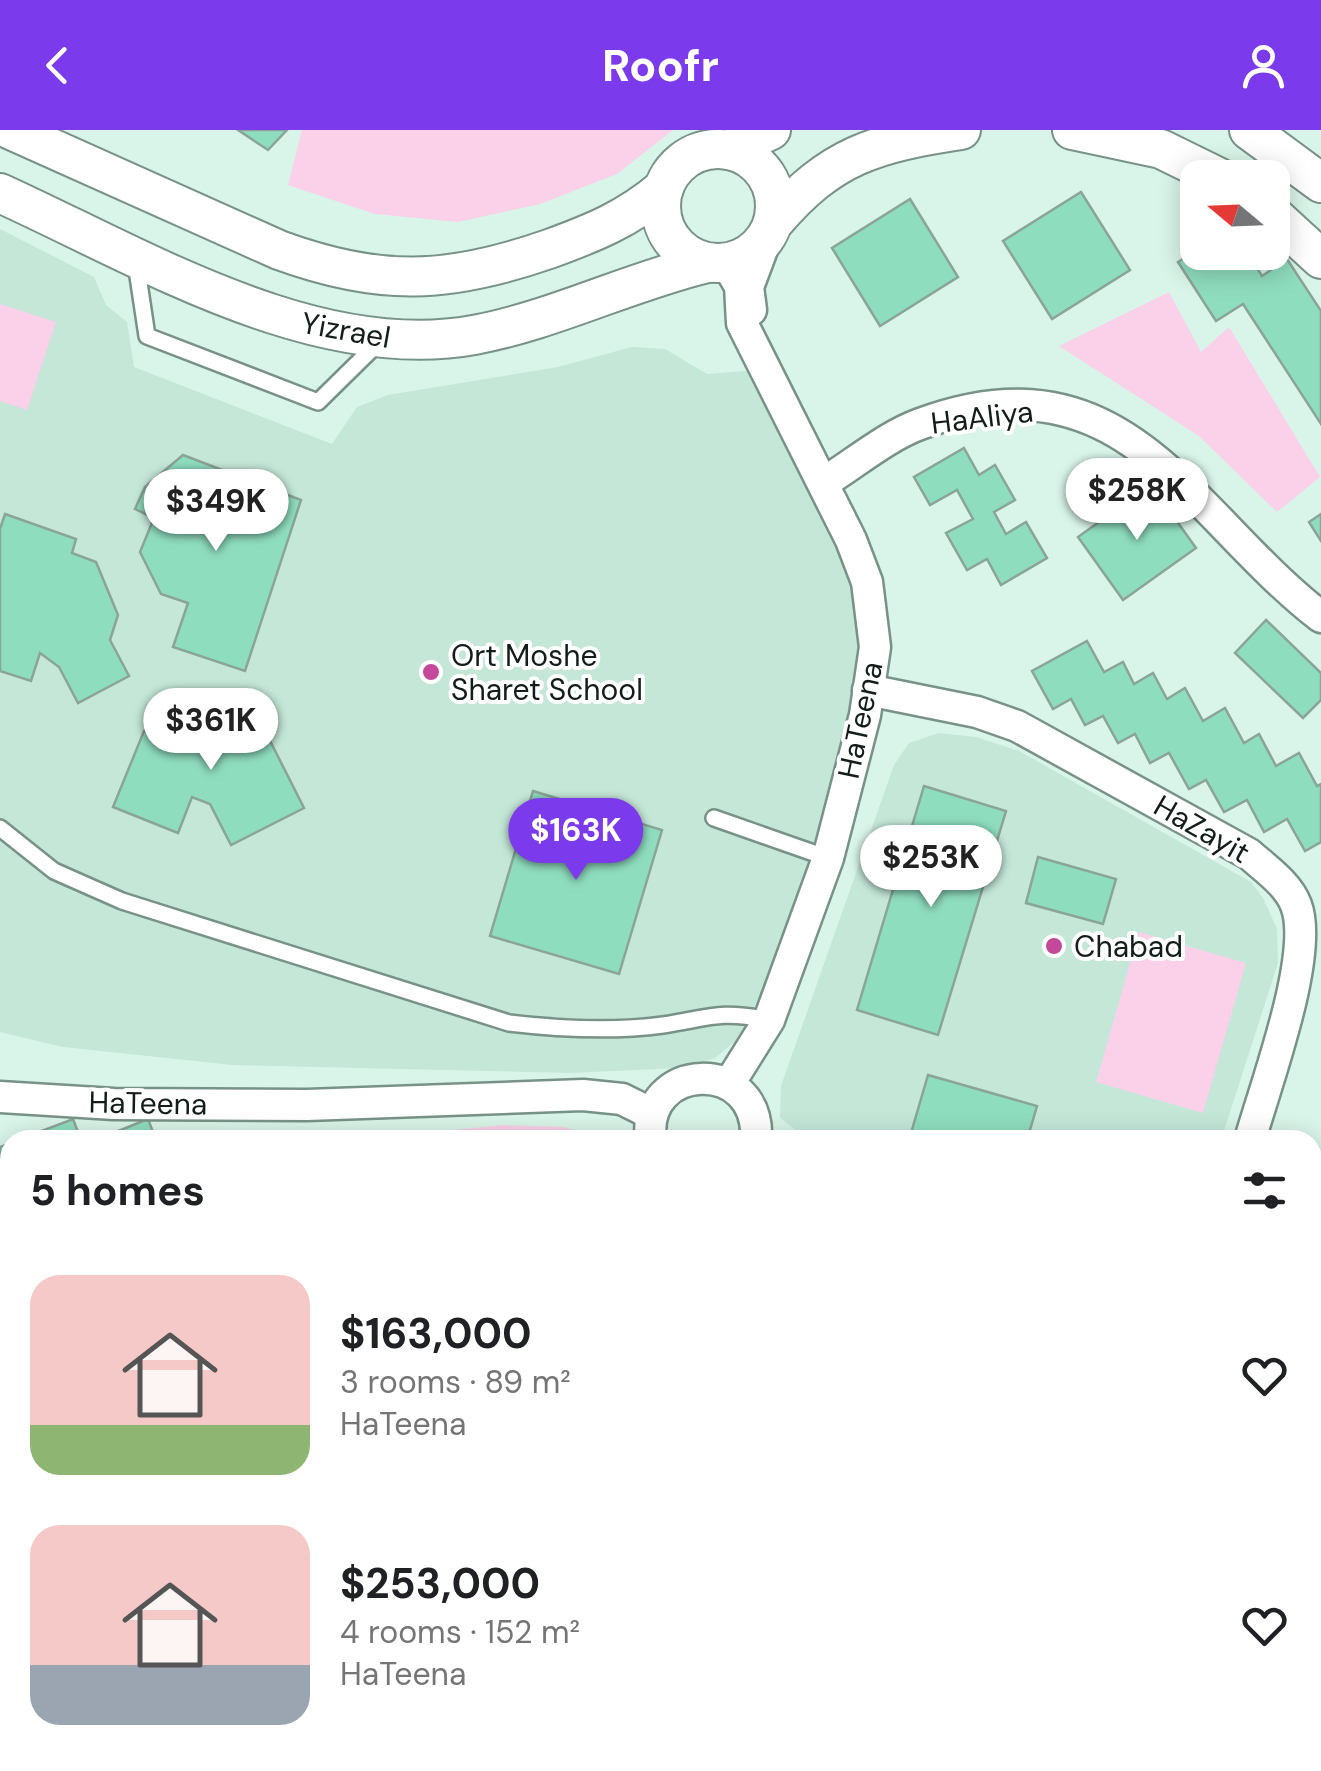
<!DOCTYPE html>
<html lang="en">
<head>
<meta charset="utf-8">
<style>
  body { margin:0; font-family:"DM Sans",sans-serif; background:#f6f6f6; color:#202124; height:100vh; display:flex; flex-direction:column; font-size:38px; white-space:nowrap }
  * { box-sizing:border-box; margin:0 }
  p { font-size:32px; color:#757577 }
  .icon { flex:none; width:55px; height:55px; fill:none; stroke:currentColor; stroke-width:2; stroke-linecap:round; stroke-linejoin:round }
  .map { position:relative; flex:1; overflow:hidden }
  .drawer { position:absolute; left:0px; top:1000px; width:1322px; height:642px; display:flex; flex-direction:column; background:#fff; border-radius:30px 30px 0 0; box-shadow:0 5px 25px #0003 }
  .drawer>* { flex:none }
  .needle { width:65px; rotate:289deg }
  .tools { position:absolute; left:1180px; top:30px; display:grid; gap:20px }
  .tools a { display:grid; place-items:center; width:110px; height:110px; border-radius:20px; background:#fff; box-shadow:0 5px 25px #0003; font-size:50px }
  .price { position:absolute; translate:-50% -85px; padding:0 22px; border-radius:35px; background:#fff; color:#222; font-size:32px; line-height:65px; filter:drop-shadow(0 2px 5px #0008) }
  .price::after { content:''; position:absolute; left:50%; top:60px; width:30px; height:22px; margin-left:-15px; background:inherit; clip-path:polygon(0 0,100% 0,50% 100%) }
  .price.selected { background:#7c3aed; color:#fff }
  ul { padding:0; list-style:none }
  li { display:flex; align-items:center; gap:30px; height:250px; padding:0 30px }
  li span { display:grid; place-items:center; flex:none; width:280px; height:200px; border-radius:30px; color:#555 }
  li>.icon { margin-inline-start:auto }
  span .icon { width:120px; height:120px; fill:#fffc; stroke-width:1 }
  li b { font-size:42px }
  h2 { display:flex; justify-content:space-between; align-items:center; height:120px; padding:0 30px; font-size:42px }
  header { display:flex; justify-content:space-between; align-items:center; height:130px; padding:0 30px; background:#7c3aed; color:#fff; font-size:45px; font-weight:700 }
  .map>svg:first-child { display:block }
  .built { fill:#c4e7d8 }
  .green { fill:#fad1e9 }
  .building { fill:#8fddbf; stroke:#8ba499; stroke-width:2.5 }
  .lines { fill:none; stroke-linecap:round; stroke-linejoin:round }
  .service-casing { stroke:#799287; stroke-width:20 }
  .minor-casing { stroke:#799287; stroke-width:35 }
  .tertiary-casing { stroke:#799287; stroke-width:42 }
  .service { stroke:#fff; stroke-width:15 }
  .minor { stroke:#fff; stroke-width:30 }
  .tertiary { stroke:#fff; stroke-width:38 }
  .poi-dot { fill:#c4499b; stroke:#fff; stroke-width:4 }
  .labels { text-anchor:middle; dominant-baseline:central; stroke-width:8; stroke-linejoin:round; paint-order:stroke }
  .street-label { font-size:30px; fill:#131d19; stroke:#fff }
  .poi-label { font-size:30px; fill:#131d19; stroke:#fff; text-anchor:start }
</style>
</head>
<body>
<header><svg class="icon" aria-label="back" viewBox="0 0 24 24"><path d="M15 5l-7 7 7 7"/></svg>Roofr<svg class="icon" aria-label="person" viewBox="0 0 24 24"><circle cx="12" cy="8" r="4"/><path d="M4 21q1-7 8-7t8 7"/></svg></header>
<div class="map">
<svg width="1321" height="1641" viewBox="0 0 1321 1641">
  <rect width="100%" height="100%" fill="#d9f4e8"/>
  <g class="built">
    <path d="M 0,99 L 94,147 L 106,175 L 127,192 L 134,237 L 332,314 L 357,277 L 388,265 L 558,237 L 632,217 L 665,219 L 707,244 L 746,241 L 847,418 L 863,492 L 859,592 L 773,842 L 746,902 L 715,928 L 680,938 L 570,943 L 233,935 L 63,917 L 0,902 Z"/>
    <path d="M 939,603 L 976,607 L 1019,621 L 1251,752 L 1263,768 L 1277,799 L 1278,833 L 1221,1010 L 809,1010 L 780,988 L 781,956 L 894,635 L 909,613 Z"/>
  </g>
  <g class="green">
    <path d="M 302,0 L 673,0 L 617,44 L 540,74 L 458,92 L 375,84 L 288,55 Z"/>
    <path d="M 1169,162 L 1201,222 L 1229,197 L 1320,347 L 1277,382 L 1199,306 L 1059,216 Z"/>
    <path d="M 0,174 L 56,192 L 27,280 L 0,271 Z"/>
    <path d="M 1139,802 L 1246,833 L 1203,983 L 1096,952 Z"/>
    <path d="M 504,995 L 564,997 L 609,1010 L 349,1010 Z"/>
    <path d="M 1321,1311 L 1321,1513 L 1312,1503 L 1312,1318 Z"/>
    <path d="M 714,1633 L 717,1641 L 595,1640 L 598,1633 Z"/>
    <path d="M 763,1633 L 994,1632 L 1000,1641 L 740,1641 Z"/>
  </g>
  <g class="building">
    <path d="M 238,0 L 287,0 L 268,20 Z"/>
    <path d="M 1081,62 L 1130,140 L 1052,189 L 1003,111 Z"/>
    <path d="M 910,69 L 958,147 L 880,196 L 832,118 Z"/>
    <path d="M 1198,119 L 1247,122 L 1262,146 L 1287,129 L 1321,181 L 1321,294 L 1243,174 L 1216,191 L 1178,132 Z"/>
    <path d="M 964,318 L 979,345 L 995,335 L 1015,370 L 994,382 L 1006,404 L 1026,392 L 1047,428 L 1001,455 L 987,429 L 967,440 L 946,403 L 973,389 L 957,360 L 930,375 L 914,347 Z"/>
    <path d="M 183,325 L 301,370 L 245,541 L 173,517 L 188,473 L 161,464 L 140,422 L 154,388 L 135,379 L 145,357 Z"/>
    <path d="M 1151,355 L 1196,418 L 1123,470 L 1078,407 Z"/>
    <path d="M 5,384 L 76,409 L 72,423 L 96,432 L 118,485 L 110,510 L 129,546 L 78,573 L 59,537 L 40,523 L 31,551 L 0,541 L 0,399 Z"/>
    <path d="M 1321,384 L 1321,411 L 1309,392 Z"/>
    <path d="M 1266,490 L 1321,543 L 1321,570 L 1303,588 L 1235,523 Z"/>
    <path d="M 1087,511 L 1104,542 L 1123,532 L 1134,554 L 1153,543 L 1167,569 L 1185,558 L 1203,591 L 1225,578 L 1244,613 L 1259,604 L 1276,636 L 1299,623 L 1317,656 L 1321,654 L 1321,712 L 1305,721 L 1287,689 L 1264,702 L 1247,670 L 1224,682 L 1206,650 L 1189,659 L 1169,623 L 1150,633 L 1135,604 L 1118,613 L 1103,586 L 1085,595 L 1071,569 L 1053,579 L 1032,541 Z"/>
    <path d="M 219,567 L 252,575 L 304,678 L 231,715 L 210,674 L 192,667 L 178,703 L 113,677 L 144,601 L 172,612 L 182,587 Z"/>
    <path d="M 924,656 L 1006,681 L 938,905 L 857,880 Z"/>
    <path d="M 533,661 L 662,700 L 619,844 L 490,806 Z"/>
    <path d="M 1038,727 L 1116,749 L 1103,794 L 1026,773 Z"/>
    <path d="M 928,945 L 1037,976 L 1027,1010 L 909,1010 Z"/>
    <path d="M 73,989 L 81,1010 L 18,1010 Z"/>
    <path d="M 148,989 L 156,1010 L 96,1010 Z"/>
    <path d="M 10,1013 L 10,1272 L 0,1253 L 0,1017 Z"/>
    <path d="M 1312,1152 L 1321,1162 L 1321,1276 L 1312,1283 Z"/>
    <path d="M 10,1494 L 10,1579 L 0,1583 L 0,1498 Z"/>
    <path d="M 1312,1583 L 1321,1593 L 1321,1641 L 1287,1641 L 1280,1632 L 1312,1632 Z"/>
    <path d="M 150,1632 L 219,1632 L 223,1641 L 154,1641 Z"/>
    <path d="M 1012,1632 L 1132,1632 L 1120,1641 L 1018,1641 Z"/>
  </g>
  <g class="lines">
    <g class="service-casing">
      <g id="service">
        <path d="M 136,133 L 147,206 L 318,272 L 379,212"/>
        <path d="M 714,688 L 828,728"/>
        <path d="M 0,698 L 54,741 L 122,771 L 509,893 C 560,899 611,902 663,895 C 709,888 719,880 769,890"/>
        <path d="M 0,1417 L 10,1418"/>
      </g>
    </g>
    <g class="minor-casing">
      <g id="minor">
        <path d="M 727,134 L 740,156 L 742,193 L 851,410 L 867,452 L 875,517 L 865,585 L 828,728 L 769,890 L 729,954"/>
        <path d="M 751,180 L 748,157 L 766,109"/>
        <path d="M 823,353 C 854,334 887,306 920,294 C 1125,218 1188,384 1321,487"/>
        <path d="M 868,560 L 977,582 L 1017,596 L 1249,724 C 1266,739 1288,754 1296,775 C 1315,824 1265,956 1250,1010"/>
        <path d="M 0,967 L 114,974 L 307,975 L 583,965 L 622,969 L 652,984"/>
        <path d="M 651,1010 C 640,932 761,925 756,1010"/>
        <path d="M 1312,1082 L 1321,1080"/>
        <path d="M 0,1329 L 10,1331"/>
        <path d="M 491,1632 L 510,1641"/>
      </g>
    </g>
    <g class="tertiary-casing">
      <g id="tertiary">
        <path d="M 11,0 L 279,120 C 380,157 448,154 549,119 C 593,103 628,89 664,58"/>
        <path d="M 1072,0 L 1161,19 L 1220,48"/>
        <path d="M 1249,0 L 1321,53"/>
        <circle cx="718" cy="76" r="57"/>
        <path d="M 729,20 L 771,0"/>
        <path d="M 0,63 C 141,127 315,234 474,205 C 554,190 628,152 707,133"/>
        <path d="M 1272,84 L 1321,129"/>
        <path d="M 774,92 C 831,25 875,13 961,0"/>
      </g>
    </g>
    <use href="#service" class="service"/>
    <use href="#minor" class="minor"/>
    <use href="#tertiary" class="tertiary"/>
  </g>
  <g class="poi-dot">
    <circle cx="431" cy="542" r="10"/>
    <circle cx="1054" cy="816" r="10"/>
  </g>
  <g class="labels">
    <g class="street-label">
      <text transform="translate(346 200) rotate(10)">Yizrael</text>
      <text transform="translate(982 287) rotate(-7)">HaAliya</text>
      <text transform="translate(860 590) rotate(-78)">HaTeena</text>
      <text transform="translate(1202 699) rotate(30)">HaZayit</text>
      <text transform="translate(148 973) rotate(1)">HaTeena</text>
    </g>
    <g class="poi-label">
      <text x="451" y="525">Ort Moshe<tspan x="451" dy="34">Sharet School</tspan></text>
      <text x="1074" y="816">Chabad</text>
    </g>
  </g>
</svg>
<div class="tools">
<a><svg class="needle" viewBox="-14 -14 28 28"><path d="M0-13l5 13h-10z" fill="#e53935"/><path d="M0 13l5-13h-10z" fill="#757577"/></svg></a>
</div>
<b class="price" style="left:1137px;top:413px">$258K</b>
<b class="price" style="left:216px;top:424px">$349K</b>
<b class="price" style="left:211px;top:643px">$361K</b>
<b class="price selected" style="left:576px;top:753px">$163K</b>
<b class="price" style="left:931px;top:780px">$253K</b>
<section class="drawer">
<h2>5 homes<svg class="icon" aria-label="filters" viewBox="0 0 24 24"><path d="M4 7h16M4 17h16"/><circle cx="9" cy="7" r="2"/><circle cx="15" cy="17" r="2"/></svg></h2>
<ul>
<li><span style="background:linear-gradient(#f6c9c9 75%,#8fb573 0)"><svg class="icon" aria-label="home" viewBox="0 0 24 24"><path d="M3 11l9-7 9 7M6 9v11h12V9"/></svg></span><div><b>$163,000</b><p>3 rooms · 89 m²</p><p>HaTeena</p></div><svg class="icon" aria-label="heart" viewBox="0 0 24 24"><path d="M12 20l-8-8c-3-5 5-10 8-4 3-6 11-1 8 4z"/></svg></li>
<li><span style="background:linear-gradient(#f6c9c9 70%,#9aa5b1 0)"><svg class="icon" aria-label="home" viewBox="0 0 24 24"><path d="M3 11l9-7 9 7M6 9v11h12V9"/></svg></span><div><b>$253,000</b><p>4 rooms · 152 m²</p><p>HaTeena</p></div><svg class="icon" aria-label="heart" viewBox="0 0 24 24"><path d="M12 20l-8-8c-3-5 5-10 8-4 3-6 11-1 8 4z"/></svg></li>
</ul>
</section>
</div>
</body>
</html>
